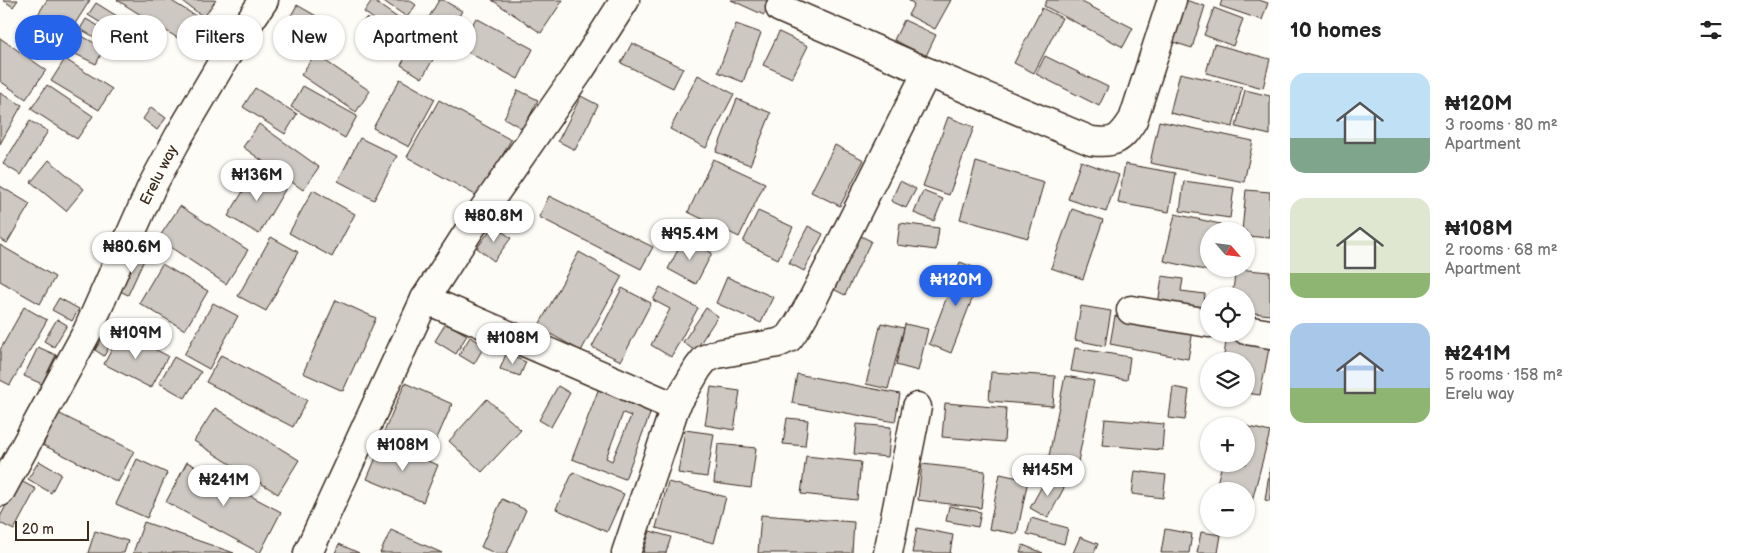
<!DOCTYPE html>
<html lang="en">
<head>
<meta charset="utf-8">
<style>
  body { margin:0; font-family:"Balsamiq Sans",sans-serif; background:#f6f6f6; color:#222; height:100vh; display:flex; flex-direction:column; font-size:19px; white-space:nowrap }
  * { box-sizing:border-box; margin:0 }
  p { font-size:16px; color:#767676 }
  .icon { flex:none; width:28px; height:28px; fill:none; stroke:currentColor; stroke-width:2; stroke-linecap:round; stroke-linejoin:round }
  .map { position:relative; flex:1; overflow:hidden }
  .side { display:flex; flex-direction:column; background:#fff; width:475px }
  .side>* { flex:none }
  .guide { position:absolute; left:15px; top:15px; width:475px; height:45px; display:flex; gap:10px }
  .needle { width:32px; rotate:118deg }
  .buttons { position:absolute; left:1200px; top:222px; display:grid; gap:10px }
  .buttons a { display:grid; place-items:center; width:55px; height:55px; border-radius:50%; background:#fff; box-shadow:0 1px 4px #0004; font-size:25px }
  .scale { position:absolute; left:15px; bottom:12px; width:74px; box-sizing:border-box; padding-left:5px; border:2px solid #3b2a1e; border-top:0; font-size:14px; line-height:18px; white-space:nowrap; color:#3b2a1e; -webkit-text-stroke:4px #fdfcf7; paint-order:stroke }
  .price { position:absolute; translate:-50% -42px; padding:0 11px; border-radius:18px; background:#fff; color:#222; font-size:16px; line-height:32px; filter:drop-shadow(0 1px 2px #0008) }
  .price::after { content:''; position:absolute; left:50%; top:30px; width:15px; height:11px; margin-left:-8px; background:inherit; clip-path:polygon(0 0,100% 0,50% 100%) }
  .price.active { background:#2563eb; color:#fff }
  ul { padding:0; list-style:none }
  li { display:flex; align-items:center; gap:15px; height:125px; padding:0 20px }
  li span { display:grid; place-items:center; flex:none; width:140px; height:100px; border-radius:15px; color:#555 }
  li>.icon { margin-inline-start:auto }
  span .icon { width:60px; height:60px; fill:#fffc; stroke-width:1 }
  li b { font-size:21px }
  h2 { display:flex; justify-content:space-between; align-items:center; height:60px; padding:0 20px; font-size:21px }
  .tag { padding:0 18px; border-radius:22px; background:#fff; box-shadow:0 1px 4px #0004; font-size:18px; line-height:45px }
  .tag.active { background:#2563eb; color:#fff }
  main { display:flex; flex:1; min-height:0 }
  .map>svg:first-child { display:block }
  .building { fill:#cdc8c2; stroke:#3b2a1e; fill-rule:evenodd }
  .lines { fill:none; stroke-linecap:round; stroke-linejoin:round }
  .minor-casing { stroke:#3b2a1e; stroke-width:31 }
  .minor { stroke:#fdfcf7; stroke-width:28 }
  .labels { text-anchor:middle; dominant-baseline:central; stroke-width:4; stroke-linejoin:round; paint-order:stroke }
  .street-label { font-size:15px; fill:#3b2a1e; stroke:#fdfcf7 }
</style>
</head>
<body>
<main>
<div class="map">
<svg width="1270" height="553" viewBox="0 0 1270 553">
  <rect width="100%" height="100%" fill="#fdfcf7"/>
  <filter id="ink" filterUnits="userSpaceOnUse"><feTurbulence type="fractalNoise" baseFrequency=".02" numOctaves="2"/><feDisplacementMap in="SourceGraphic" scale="10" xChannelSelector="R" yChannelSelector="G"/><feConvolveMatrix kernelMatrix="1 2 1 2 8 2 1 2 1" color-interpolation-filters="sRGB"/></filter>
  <g filter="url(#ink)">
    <g class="building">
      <path d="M 3,0 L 18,0 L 13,7 Z"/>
      <path d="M 47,0 L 90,0 L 61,46 L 30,27 Z"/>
      <path d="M 117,0 L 170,0 L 199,18 L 184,42 Z"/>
      <path d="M 180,0 L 216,0 L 204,17 Z"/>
      <path d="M 372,0 L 408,25 L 399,37 L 364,12 Z"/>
      <path d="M 382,0 L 409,0 L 416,5 L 407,17 Z"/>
      <path d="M 439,0 L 443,0 L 462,11 L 422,78 L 401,65 Z"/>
      <path d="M 492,0 L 563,0 L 541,33 Z"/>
      <path d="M 731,0 L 771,0 L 764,15 Z"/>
      <path d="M 908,0 L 951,0 L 935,29 L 908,15 L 914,4 Z"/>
      <path d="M 1047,0 L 1078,0 L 1133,28 L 1123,47 L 1044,6 Z"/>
      <path d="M 1185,0 L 1205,6 L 1192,48 L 1173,42 Z"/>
      <path d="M 1222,0 L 1259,0 L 1268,3 L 1262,20 L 1220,6 Z"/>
      <path d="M 96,3 L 120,18 L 112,30 L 88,15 Z"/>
      <path d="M 297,5 L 339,29 L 325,54 L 283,30 Z"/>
      <path d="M 1042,8 L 1062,18 L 1034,73 L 1014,63 Z"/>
      <path d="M 1214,8 L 1243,19 L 1233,46 L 1204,35 Z"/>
      <path d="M 366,18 L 396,40 L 385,56 L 355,34 Z"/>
      <path d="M 476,18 L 533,49 L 518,79 L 460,48 Z"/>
      <path d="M 86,19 L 111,33 L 105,43 L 80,29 Z"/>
      <path d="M 904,20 L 936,35 L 926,56 L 894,40 Z"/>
      <path d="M 736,24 L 761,33 L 743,82 L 718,72 Z"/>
      <path d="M 779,32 L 808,46 L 792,78 L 763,65 Z"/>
      <path d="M 76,33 L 104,48 L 96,64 L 67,50 Z"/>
      <path d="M 0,38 L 46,70 L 26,99 L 0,81 Z"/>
      <path d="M 632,43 L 683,68 L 673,88 L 621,63 Z"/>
      <path d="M 1214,44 L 1270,59 L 1263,88 L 1206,73 Z"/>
      <path d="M 315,54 L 370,91 L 356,112 L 301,75 Z"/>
      <path d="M 1045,56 L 1108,87 L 1099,106 L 1036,74 Z"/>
      <path d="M 65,59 L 112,89 L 99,110 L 51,81 Z"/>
      <path d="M 1180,73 L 1242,87 L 1233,127 L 1170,113 Z"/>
      <path d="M 698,75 L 734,94 L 706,148 L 670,129 Z"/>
      <path d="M 400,79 L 435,99 L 409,147 L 373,128 Z"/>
      <path d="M 47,85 L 93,116 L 77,139 L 31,109 Z"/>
      <path d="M 303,86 L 357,116 L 345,138 L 291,107 Z"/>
      <path d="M 255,88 L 297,114 L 285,134 L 243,107 Z"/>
      <path d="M 518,90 L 538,100 L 523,129 L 504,118 Z"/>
      <path d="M 1245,90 L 1270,96 L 1270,135 L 1236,127 Z"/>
      <path d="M 0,93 L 22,105 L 0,144 Z"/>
      <path d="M 581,96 L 598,105 L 575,150 L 558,141 Z"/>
      <path d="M 737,99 L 771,113 L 750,165 L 716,152 Z"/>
      <path d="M 439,100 L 511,140 L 479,197 L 407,157 Z"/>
      <path d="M 151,107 L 166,118 L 157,130 L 143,119 Z"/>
      <path d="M 948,117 L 974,127 L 949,195 L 923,186 Z"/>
      <path d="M 30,121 L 48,131 L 21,175 L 3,164 Z"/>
      <path d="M 1159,121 L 1253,141 L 1244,182 L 1150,163 Z"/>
      <path d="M 259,124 L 319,167 L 303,190 L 243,147 Z"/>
      <path d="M 360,138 L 397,156 L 374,200 L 338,181 Z"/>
      <path d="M 835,145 L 864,160 L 840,206 L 811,192 Z"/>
      <path d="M 713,159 L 765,183 L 739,237 L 688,212 Z"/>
      <path d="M 49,160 L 84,189 L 66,211 L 31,182 Z"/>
      <path d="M 1081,161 L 1119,175 L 1106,212 L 1068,199 Z"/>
      <path d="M 976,162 L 1044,182 L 1028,238 L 960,219 Z"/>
      <path d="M 1125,164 L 1176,173 L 1169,212 L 1118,203 Z"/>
      <path d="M 256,170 L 286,188 L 259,234 L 228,216 Z"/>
      <path d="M 900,181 L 916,189 L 906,208 L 891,201 Z"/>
      <path d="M 1184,181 L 1234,188 L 1230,218 L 1180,211 Z"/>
      <path d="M 0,186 L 30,204 L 7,243 L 0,239 Z"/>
      <path d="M 313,190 L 355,214 L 332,257 L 289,233 Z"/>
      <path d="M 1246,190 L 1270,192 L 1270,238 L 1246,236 L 1246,231 L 1242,231 Z"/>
      <path d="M 923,191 L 943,199 L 934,221 L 914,213 Z"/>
      <path d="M 549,196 L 653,247 L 641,269 L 539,217 Z"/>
      <path d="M 180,206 L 248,250 L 226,284 L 158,239 Z"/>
      <path d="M 1072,209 L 1103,220 L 1083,279 L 1051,268 Z"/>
      <path d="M 758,211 L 793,227 L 778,259 L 743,242 Z"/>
      <path d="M 1175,214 L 1220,224 L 1218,231 L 1209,231 L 1209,271 L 1164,261 Z"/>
      <path d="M 900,223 L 939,228 L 936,250 L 897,245 Z"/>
      <path d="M 494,225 L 511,238 L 494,261 L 477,248 Z"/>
      <path d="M 808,226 L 823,234 L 804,271 L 789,263 Z"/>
      <path d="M 853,232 L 871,241 L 845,295 L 827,286 Z"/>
      <path d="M 271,237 L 298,252 L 266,311 L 238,296 Z"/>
      <path d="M 684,238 L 712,253 L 696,284 L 668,269 Z"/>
      <path d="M 0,245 L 55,277 L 40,304 L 0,281 Z"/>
      <path d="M 579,252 L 622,276 L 581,351 L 538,327 Z"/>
      <path d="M 135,253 L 145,258 L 128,295 L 118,290 Z"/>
      <path d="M 960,262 L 983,271 L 951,353 L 929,344 Z"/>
      <path d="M 162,264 L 208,291 L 185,330 L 139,303 Z"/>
      <path d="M 1236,269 L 1270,272 L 1270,315 L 1246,312 L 1246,296 L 1232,296 Z"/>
      <path d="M 1162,276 L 1183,279 L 1181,291 L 1205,294 L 1203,311 L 1158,305 Z"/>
      <path d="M 727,277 L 773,297 L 761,323 L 716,303 Z"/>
      <path d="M 660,287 L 698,308 L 671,357 L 651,345 L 670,309 L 653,300 Z"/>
      <path d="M 622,288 L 651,303 L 621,361 L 592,347 Z"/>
      <path d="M 59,298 L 79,309 L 72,321 L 52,310 Z"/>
      <path d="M 336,300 L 376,318 L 343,391 L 303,373 Z"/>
      <path d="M 213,303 L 238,316 L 209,369 L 184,355 Z"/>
      <path d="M 1081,306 L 1111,311 L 1105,346 L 1075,340 Z"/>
      <path d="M 24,307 L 47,320 L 10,385 L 0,380 L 0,350 Z"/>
      <path d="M 706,308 L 718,316 L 695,351 L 683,342 Z"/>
      <path d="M 1115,316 L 1193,331 L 1188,359 L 1110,344 Z"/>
      <path d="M 57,319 L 67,325 L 54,347 L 44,341 Z"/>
      <path d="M 446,323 L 467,335 L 456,354 L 435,341 Z"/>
      <path d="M 881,323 L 904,328 L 888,389 L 866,384 Z"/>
      <path d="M 905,324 L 928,329 L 918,371 L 896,365 Z"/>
      <path d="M 121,332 L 168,356 L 151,388 L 104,364 Z"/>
      <path d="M 104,335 L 113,340 L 104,356 L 95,350 Z"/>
      <path d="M 1227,336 L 1270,343 L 1260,395 L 1246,393 L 1246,361 L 1223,361 Z"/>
      <path d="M 470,337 L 485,345 L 474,364 L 459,355 Z"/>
      <path d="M 38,347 L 56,355 L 42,384 L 24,376 Z"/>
      <path d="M 1075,348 L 1130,357 L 1127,380 L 1071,371 Z"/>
      <path d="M 506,354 L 526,362 L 520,376 L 500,369 Z"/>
      <path d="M 221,355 L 307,400 L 293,427 L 206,382 Z"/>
      <path d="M 174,357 L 201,372 L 185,398 L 159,383 Z"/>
      <path d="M 991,372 L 1055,376 L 1053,406 L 989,401 Z"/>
      <path d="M 797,374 L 900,394 L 895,422 L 792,403 Z"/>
      <path d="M 1065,376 L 1094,381 L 1075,477 L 1046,471 Z"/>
      <path d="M 405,383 L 452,404 L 431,452 L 384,432 Z"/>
      <path d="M 558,386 L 570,393 L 551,427 L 539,420 Z"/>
      <path d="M 711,387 L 740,391 L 734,430 L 705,425 Z"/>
      <path d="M 1173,387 L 1189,390 L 1185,420 L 1169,418 Z"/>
      <path d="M 599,388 L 652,409 L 625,479 L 572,459 ZM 623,413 L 631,416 L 612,461 L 606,458 Z"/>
      <path d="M 487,399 L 521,430 L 482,472 L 449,441 Z"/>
      <path d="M 945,403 L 1006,408 L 1004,442 L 942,437 Z"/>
      <path d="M 215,408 L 299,460 L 278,494 L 194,441 Z"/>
      <path d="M 58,413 L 134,451 L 118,482 L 43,445 Z"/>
      <path d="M 787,418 L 808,420 L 805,446 L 783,444 Z"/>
      <path d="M 1105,419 L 1164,424 L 1162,450 L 1102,445 Z"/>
      <path d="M 857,424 L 891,427 L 888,457 L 854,454 Z"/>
      <path d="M 1246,426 L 1270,432 L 1246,524 L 1246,491 L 1215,491 L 1222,464 L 1246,464 Z"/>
      <path d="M 685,430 L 714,434 L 707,477 L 678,473 Z"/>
      <path d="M 382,443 L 438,465 L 423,502 L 367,479 Z"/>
      <path d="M 718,444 L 756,448 L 751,488 L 714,483 Z"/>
      <path d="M 806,456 L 861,462 L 857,500 L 801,494 Z"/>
      <path d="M 137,459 L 167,473 L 147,518 L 116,504 Z"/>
      <path d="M 39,461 L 61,474 L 51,493 L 28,479 Z"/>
      <path d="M 187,462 L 281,512 L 260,553 L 166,502 Z"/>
      <path d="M 922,464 L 985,471 L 981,508 L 918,500 Z"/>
      <path d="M 1270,467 L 1270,501 L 1265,500 Z"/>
      <path d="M 1135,471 L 1166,475 L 1163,498 L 1132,494 Z"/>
      <path d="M 573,472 L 624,494 L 607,532 L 556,509 Z"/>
      <path d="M 1000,474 L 1028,480 L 1017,534 L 989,529 Z"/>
      <path d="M 1047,477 L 1065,486 L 1048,518 L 1030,508 Z"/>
      <path d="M 19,480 L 36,489 L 14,530 L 0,523 L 0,517 Z"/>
      <path d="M 668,482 L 726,497 L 714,543 L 656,528 Z"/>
      <path d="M 502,499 L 526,510 L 507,553 L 495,553 L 481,547 Z"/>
      <path d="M 949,506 L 981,512 L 978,527 L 946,521 Z"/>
      <path d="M 761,515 L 854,522 L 852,553 L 758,553 Z"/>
      <path d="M 1031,518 L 1068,528 L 1064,544 L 1027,534 Z"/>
      <path d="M 144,522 L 234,553 L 133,553 Z"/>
      <path d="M 917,528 L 953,535 L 950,553 L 912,553 Z"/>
      <path d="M 1165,529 L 1192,534 L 1189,553 L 1161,553 Z"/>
      <path d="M 391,530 L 442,553 L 380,553 Z"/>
      <path d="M 95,531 L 128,541 L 124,553 L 88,553 Z"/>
      <path d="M 650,531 L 671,537 L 666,553 L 643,553 Z"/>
      <path d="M 1201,532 L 1221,535 L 1218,553 L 1197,553 Z"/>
      <path d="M 1080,537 L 1098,544 L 1094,553 L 1073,553 Z"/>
      <path d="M 339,544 L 359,553 L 335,553 Z"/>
      <path d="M 1023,545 L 1043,553 L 1020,553 Z"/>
    </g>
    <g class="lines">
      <g class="minor-casing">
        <g id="minor">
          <path d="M 780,8 L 927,72 L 1091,141 C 1115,144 1120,140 1133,120 L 1172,0"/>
          <path d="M 425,299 L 675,407"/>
          <path d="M 1131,310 L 1209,323"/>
          <path d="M 1246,330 L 1270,334"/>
          <path d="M 0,492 L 87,332 L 152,186 L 179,136 L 226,56 L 264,0"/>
          <path d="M 308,553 L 425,299 L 472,226 L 580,70 L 625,0"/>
          <path d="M 626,553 L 675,407 L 698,368 L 705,359 L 717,354 L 778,343 L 789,338 L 798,325 L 813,299 L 927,72"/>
          <path d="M 888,553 L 917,407"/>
        </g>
      </g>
      <use href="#minor" class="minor"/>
    </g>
  </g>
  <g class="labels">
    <g class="street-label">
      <text transform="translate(159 175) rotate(-63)">Erelu way</text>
    </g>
  </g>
</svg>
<div class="buttons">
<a><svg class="needle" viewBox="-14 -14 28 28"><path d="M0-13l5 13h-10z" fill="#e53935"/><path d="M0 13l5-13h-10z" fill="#767676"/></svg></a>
<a><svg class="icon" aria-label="locate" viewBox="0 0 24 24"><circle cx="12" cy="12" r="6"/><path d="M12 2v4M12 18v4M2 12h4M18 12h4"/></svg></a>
<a><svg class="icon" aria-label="layers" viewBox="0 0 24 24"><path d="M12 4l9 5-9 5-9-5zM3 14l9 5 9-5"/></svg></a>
<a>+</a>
<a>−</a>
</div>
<div class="scale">20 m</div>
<b class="price" style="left:257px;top:202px">₦136M</b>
<b class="price" style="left:494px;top:243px">₦80.8M</b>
<b class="price" style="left:690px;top:261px">₦95.4M</b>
<b class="price" style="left:132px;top:274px">₦80.6M</b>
<b class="price active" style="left:956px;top:307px">₦120M</b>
<b class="price" style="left:136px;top:360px">₦109M</b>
<b class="price" style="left:513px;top:365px">₦108M</b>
<b class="price" style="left:403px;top:472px">₦108M</b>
<b class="price" style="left:1048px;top:497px">₦145M</b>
<b class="price" style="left:224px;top:507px">₦241M</b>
<div class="guide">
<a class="tag active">Buy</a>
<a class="tag">Rent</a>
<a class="tag">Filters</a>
<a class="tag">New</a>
<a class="tag">Apartment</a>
</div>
</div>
<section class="side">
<h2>10 homes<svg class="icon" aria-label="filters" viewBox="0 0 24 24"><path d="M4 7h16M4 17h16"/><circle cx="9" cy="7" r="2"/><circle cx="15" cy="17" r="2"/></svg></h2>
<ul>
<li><span style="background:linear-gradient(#bfe0f5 65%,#7fa58c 0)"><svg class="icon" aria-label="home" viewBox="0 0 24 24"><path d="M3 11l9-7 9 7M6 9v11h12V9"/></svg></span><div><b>₦120M</b><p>3 rooms · 80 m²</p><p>Apartment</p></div></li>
<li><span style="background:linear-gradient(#dfe7d0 75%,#8fb573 0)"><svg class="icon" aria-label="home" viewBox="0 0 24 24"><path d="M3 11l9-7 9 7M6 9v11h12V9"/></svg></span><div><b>₦108M</b><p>2 rooms · 68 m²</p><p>Apartment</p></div></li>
<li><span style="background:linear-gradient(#a9c7e8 65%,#8fb573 0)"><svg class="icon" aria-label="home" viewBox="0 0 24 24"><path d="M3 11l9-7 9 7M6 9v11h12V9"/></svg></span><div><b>₦241M</b><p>5 rooms · 158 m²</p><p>Erelu way</p></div></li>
</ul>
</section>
</main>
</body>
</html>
